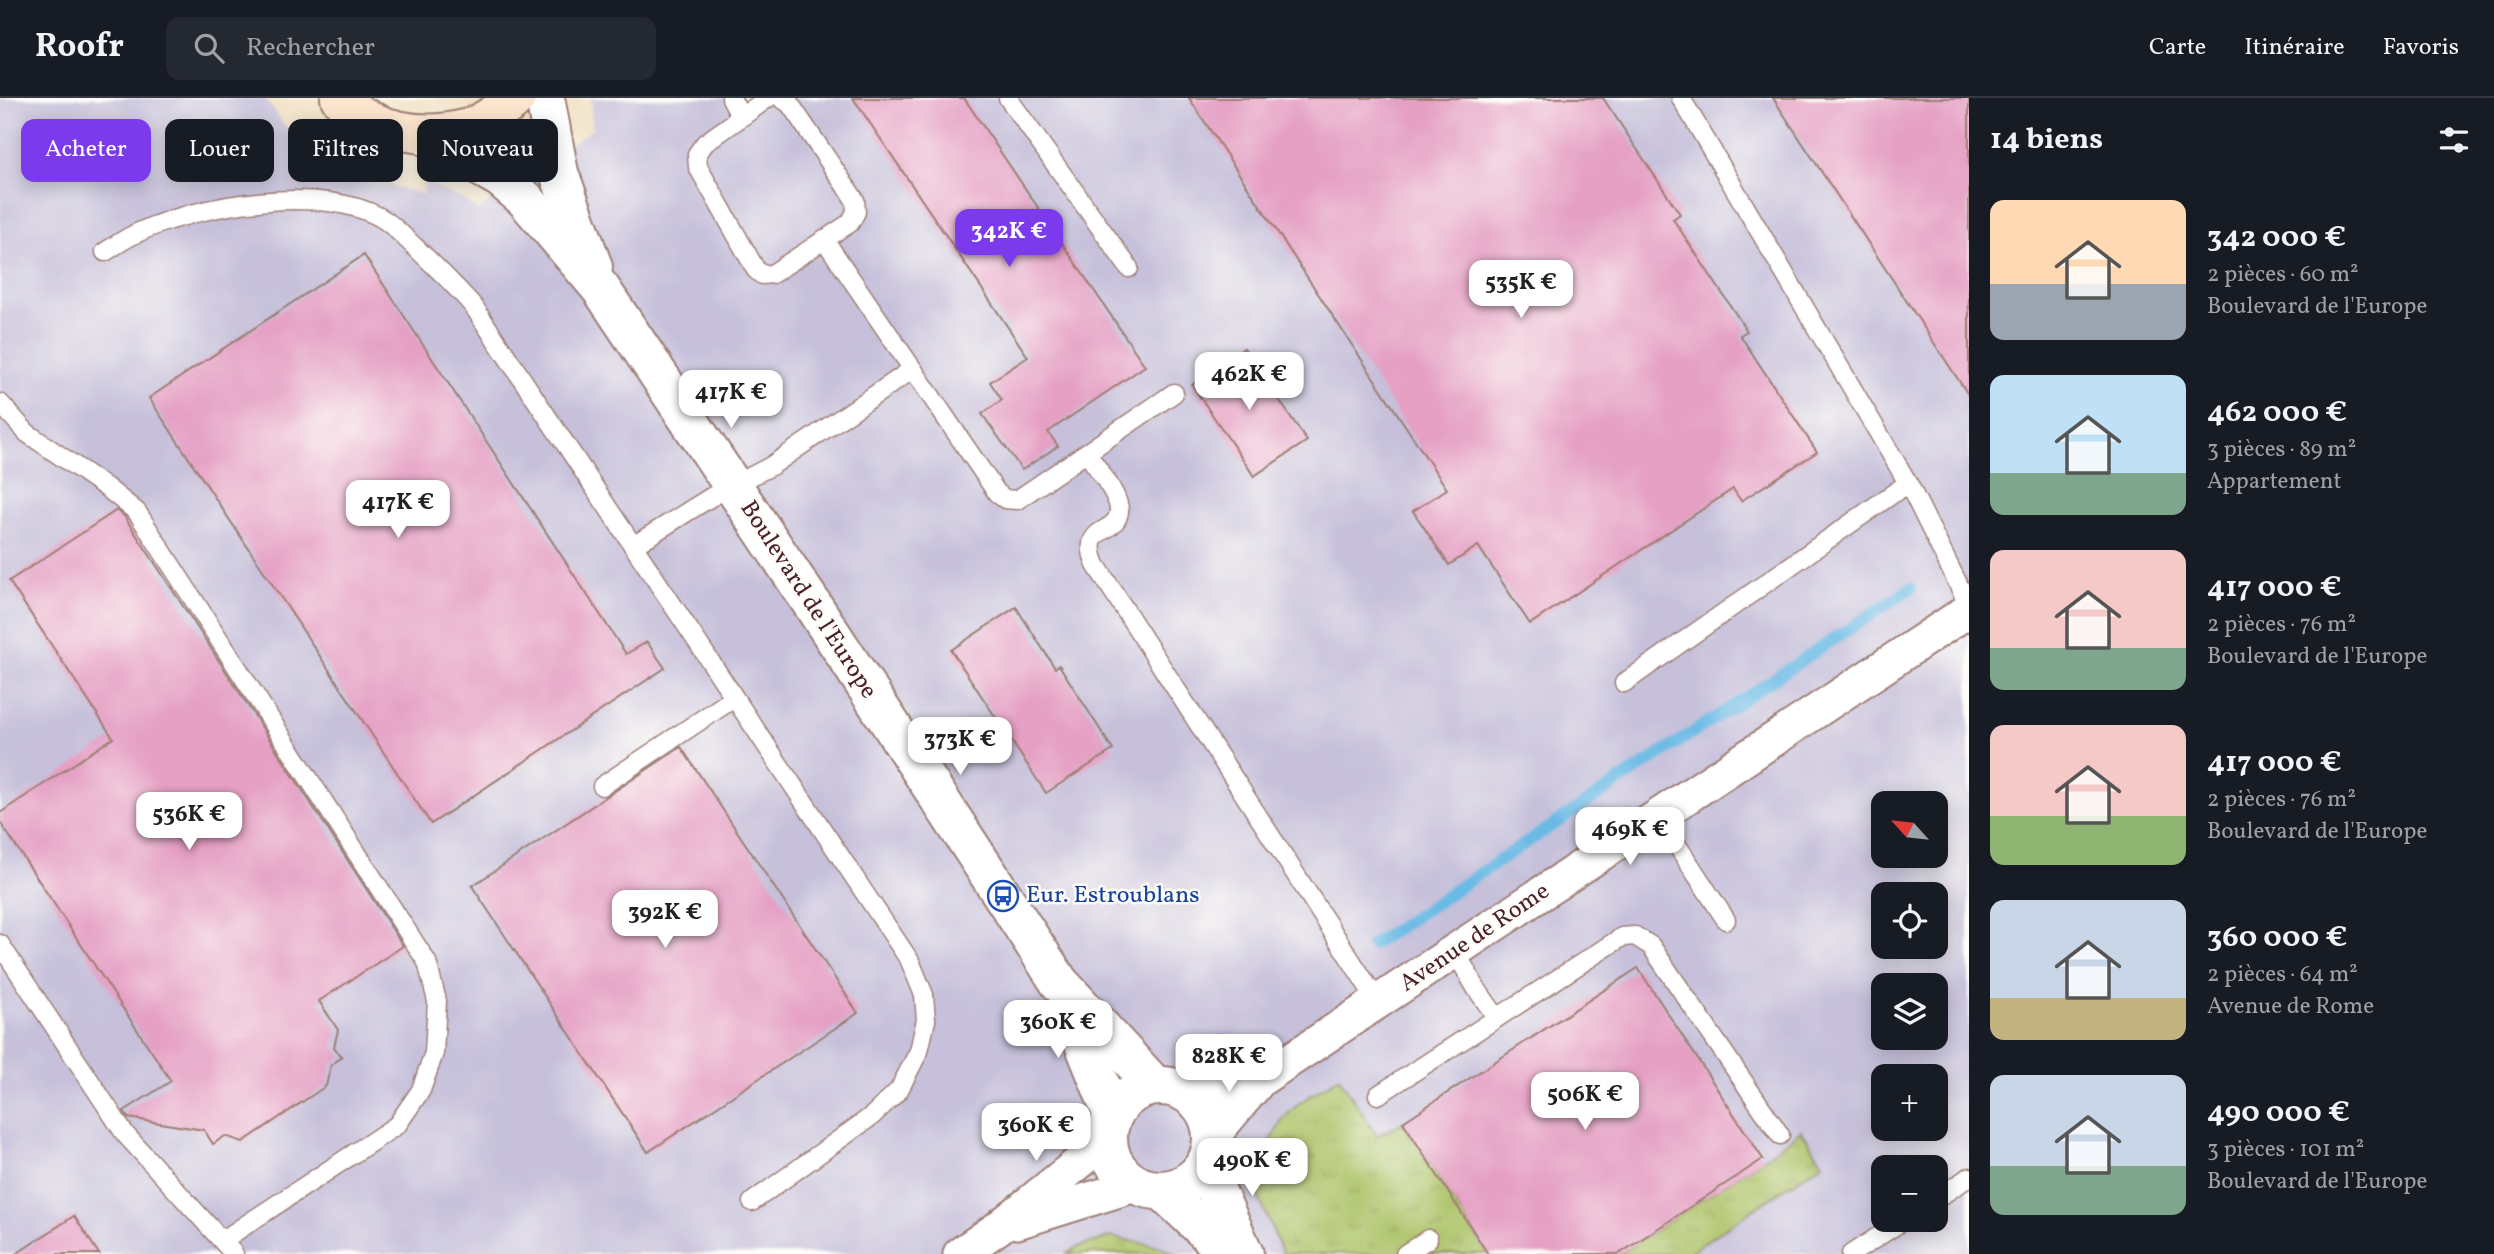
<!DOCTYPE html>
<html lang="fr">
<head>
<meta charset="utf-8">
<style>
  body { margin:0; font-family:Vollkorn,serif; background:#242831; color:#f1f3f6; height:100vh; display:flex; flex-direction:column; font-size:26px; white-space:nowrap }
  * { box-sizing:border-box; margin:0 }
  p { font-size:23px; color:#9ea1a6 }
  .icon { flex:none; width:38px; height:38px; fill:none; stroke:currentColor; stroke-width:2; stroke-linecap:round; stroke-linejoin:round }
  .map { position:relative; flex:1; overflow:hidden }
  .side { display:flex; flex-direction:column; background:#171b24; width:525px }
  .side>* { flex:none }
  .guide { position:absolute; left:21px; top:21px; width:665px; height:63px; display:flex; gap:14px }
  .needle { width:46px; rotate:297deg }
  .tools { position:absolute; left:1871px; top:693px; display:grid; gap:14px }
  .tools a { display:grid; place-items:center; width:77px; height:77px; border-radius:14px; background:#171b24; box-shadow:0 4px 18px #0003; font-size:35px }
  .price { position:absolute; translate:-50% -60px; padding:0 16px; border-radius:14px; background:#fff; color:#222; font-size:23px; line-height:46px; filter:drop-shadow(0 2px 4px #0008) }
  .price::after { content:''; position:absolute; left:50%; top:42px; width:21px; height:16px; margin-left:-10px; background:inherit; clip-path:polygon(0 0,100% 0,50% 100%) }
  .price.active { background:#7c3aed; color:#fff }
  ul { padding:0; list-style:none }
  li { display:flex; align-items:center; gap:21px; height:175px; padding:0 21px }
  li span { display:grid; place-items:center; flex:none; width:196px; height:140px; border-radius:14px; color:#555 }
  li>.icon { margin-inline-start:auto }
  span .icon { width:84px; height:84px; fill:#fffc; stroke-width:1 }
  li b { font-size:30px }
  h2 { display:flex; justify-content:space-between; align-items:center; height:84px; padding:0 21px; font-size:30px }
  .tag { padding:0 24px; border-radius:14px; background:#171b24; box-shadow:0 4px 18px #0003; font-size:24px; line-height:63px }
  .tag.active { background:#7c3aed; color:#fff }
  header { display:flex; align-items:center; gap:42px; box-sizing:border-box; height:98px; padding:0 35px; background:#171b24; border-bottom:2px solid #363941 }
  header strong { font-size:33px }
  nav { display:flex; gap:38px; margin-inline-start:auto; font-size:24px }
  .search { width:490px; height:63px; background:#242831; display:flex; align-items:center; gap:18px; box-sizing:border-box; padding:0 24px; border-radius:14px; color:#9ea1a6; font-size:26px }
  main { display:flex; flex:1; min-height:0 }
  .map>svg:first-child { display:block }
  .industrial { fill:#c6c0da; fill-rule:evenodd }
  .grass { fill:url(#grass-tufts); stroke:#7b7048; stroke-width:2 }
  .lines { fill:none; stroke-linecap:round; stroke-linejoin:round }
  .stream { stroke:#69bae5; stroke-width:12 }
  .building { fill:#e5a0c4 }
  .service-casing { stroke:#9e7f76; stroke-width:21 }
  .minor-casing { stroke:#9e7f76; stroke-width:37 }
  .tertiary-casing { stroke:#9e7f76; stroke-width:42 }
  .secondary-casing { stroke:#9e7f76; stroke-width:42 }
  .service { stroke:#fff; stroke-width:18 }
  .minor { stroke:#fff; stroke-width:33 }
  .tertiary { stroke:#fff; stroke-width:38 }
  .secondary { stroke:#fce5cf; stroke-width:38 }
  .labels { text-anchor:middle; dominant-baseline:central; stroke-width:5; stroke-linejoin:round; paint-order:stroke }
  .street-label { font-size:24px; fill:#4a1f2b; stroke:#fdfcf7 }
  .transit-label { font-size:24px; fill:#164399; stroke:#fdfcf7; text-anchor:start }
</style>
</head>
<body>
<header>
<strong>Roofr</strong>
<div class="search"><svg class="icon" aria-label="search" viewBox="0 0 24 24"><circle cx="10" cy="10" r="6"/><path d="M15 15l6 6"/></svg>Rechercher</div>
<nav><a>Carte</a><a>Itinéraire</a><a>Favoris</a></nav>
</header>
<main>
<div class="map">
<svg width="1969" height="1156" viewBox="0 0 1969 1156">
  <defs>
    <pattern id="grass-tufts" width="24" height="20" patternUnits="userSpaceOnUse" patternTransform="scale(1.75)"><rect width="24" height="20" fill="#acc266"/><path d="M3 7l-1-3M5 7V3M7 7l1-3M15 17l-1-3M17 17v-4M19 17l1-3" fill="none" stroke="#96a659"/></pattern>
  </defs>
  <rect width="100%" height="100%" fill="#fdfcf7"/>
  <filter id="ink" filterUnits="userSpaceOnUse"><feTurbulence type="fractalNoise" baseFrequency=".0143" numOctaves="2"/><feDisplacementMap in="SourceGraphic" scale="14" xChannelSelector="R" yChannelSelector="G"/><feConvolveMatrix kernelMatrix="1 2 1 2 8 2 1 2 1" color-interpolation-filters="sRGB"/></filter>
  <filter id="wash" filterUnits="userSpaceOnUse"><feTurbulence type="fractalNoise" baseFrequency=".00686" numOctaves="4" result="noise"/><feDisplacementMap in="SourceGraphic" scale="28" xChannelSelector="R" yChannelSelector="G"/><feGaussianBlur stdDeviation="1.57" result="paint"/><feColorMatrix in="noise" values="0 0 0 0 0 0 0 0 0 0 0 0 0 0 0 0 0 1.4 0 .05"/><feComposite in="paint" operator="in"/></filter>
  <g filter="url(#wash)">
    <rect width="100%" height="100%" fill="#f1dfc1"/>
    <path class="industrial" d="M 0,0 L 265,0 L 286,29 L 311,52 L 354,77 L 422,96 L 425,84 L 463,102 L 478,113 L 592,31 L 591,0 L 1969,0 L 1969,1156 L 0,1156 ZM 1883,705 L 1936,705 L 1936,758 L 1883,758 ZM 1883,796 L 1936,796 L 1936,849 L 1883,849 ZM 1883,887 L 1936,887 L 1936,940 L 1883,940 ZM 1883,978 L 1936,978 L 1936,1031 L 1883,1031 ZM 1883,1069 L 1936,1069 L 1936,1122 L 1883,1122 Z"/>
    <g class="grass">
      <path d="M 1339,979 L 1377,1038 L 1403,1024 L 1488,1156 L 1283,1156 L 1258,1098 L 1264,1057 L 1282,1022 L 1298,1006 Z"/>
      <path d="M 1801,1032 L 1823,1065 L 1687,1156 L 1619,1156 L 1763,1061 Z"/>
      <path d="M 1111,1139 L 1161,1149 L 1175,1156 L 1067,1156 L 1078,1149 Z"/>
    </g>
    <g class="lines">
      <path class="stream" d="M 1372,847 L 1911,490"/>
    </g>
    <g id="blocks">
      <g class="building">
        <path d="M 853,0 L 964,0 L 1145,268 L 1048,334 L 1058,348 L 1022,372 L 982,316 L 1002,302 L 990,284 L 1028,259 Z"/>
        <path d="M 1189,0 L 1603,0 L 1680,116 L 1673,121 L 1747,233 L 1740,237 L 1817,354 L 1741,403 L 1733,391 L 1530,526 L 1478,448 L 1449,467 L 1413,413 L 1447,391 Z"/>
        <path d="M 1773,0 L 1969,0 L 1969,298 Z"/>
        <path d="M 364,157 L 626,556 L 647,544 L 665,570 L 431,726 L 149,300 Z"/>
        <path d="M 1244,250 L 1307,343 L 1254,378 L 1192,287 Z"/>
        <path d="M 117,412 L 124,418 L 223,569 L 403,848 L 319,903 L 338,932 L 334,949 L 342,959 L 331,967 L 326,988 L 243,1044 L 225,1038 L 213,1046 L 204,1032 L 128,1020 L 124,1013 L 171,983 L 0,724 L 0,715 L 113,640 L 9,483 Z"/>
        <path d="M 1016,509 L 1055,570 L 1059,567 L 1113,652 L 1046,695 L 951,552 Z"/>
        <path d="M 681,649 L 858,915 L 648,1054 L 472,788 Z"/>
        <path d="M 1638,870 L 1763,1061 L 1619,1156 L 1488,1156 L 1403,1024 Z"/>
        <path d="M 74,1118 L 99,1156 L 16,1156 Z"/>
      </g>
    </g>
  </g>
  <g filter="url(#ink)">
    <use href="#blocks" fill-opacity="0" stroke="#9e7f76" stroke-width="2"/>
    <g class="lines">
      <g class="service-casing">
        <g id="service">
          <path d="M 731,0 L 741,19"/>
          <path d="M 768,0 L 705,45 L 697,56 L 698,69 L 756,172 L 762,177 L 772,176 L 850,125 L 856,114 L 855,102 L 790,6 L 781,0"/>
          <path d="M 1008,0 L 1129,170"/>
          <path d="M 1681,0 L 1908,385 L 1969,508"/>
          <path d="M 824,141 L 997,395 L 1005,401 L 1017,402 L 1174,295"/>
          <path d="M 105,154 C 116,147 126,140 137,135 C 198,106 328,84 386,123 C 396,130 405,140 414,148 C 435,168 455,187 474,209 L 910,863 L 924,897 L 926,922 L 919,953 L 899,992 L 872,1018 L 752,1104"/>
          <path d="M 0,305 L 27,335 L 107,390 L 137,414 L 427,864 L 437,903 L 434,955 L 421,992 L 397,1027 L 223,1142"/>
          <path d="M 1087,355 C 1095,368 1120,397 1119,413 C 1117,439 1079,425 1096,467 L 1378,904"/>
          <path d="M 633,448 L 711,399 L 771,368 L 913,271"/>
          <path d="M 1624,585 L 1908,385"/>
          <path d="M 602,688 L 734,600"/>
          <path d="M 1658,718 L 1726,822"/>
          <path d="M 0,846 L 125,1036 L 234,1156"/>
          <path d="M 1455,853 L 1476,890 L 1497,920"/>
          <path d="M 1378,997 L 1622,839 L 1635,838 L 1651,848 L 1780,1037"/>
          <path d="M 1936,1101 L 1969,1079"/>
          <path d="M 1405,1156 L 1428,1141"/>
          <path d="M 1851,1156 L 1904,1122"/>
        </g>
      </g>
      <g class="minor-casing">
        <g id="minor">
          <path d="M 1182,993 L 1260,982"/>
          <path d="M 1212,1039 L 1260,982 L 1969,512"/>
          <path d="M 1017,1124 L 1135,1087"/>
          <path d="M 960,1156 L 998,1130 L 1107,1042"/>
        </g>
      </g>
      <g class="tertiary-casing">
        <g id="tertiary">
          <path d="M 545,0 L 559,75 L 593,169"/>
          <path d="M 424,37 L 500,80 L 525,101 L 601,191 L 812,506 L 1059,884 L 1155,988"/>
          <path d="M 1068,906 L 1113,1018"/>
          <circle cx="1160" cy="1040" r="52"/>
          <path d="M 1205,1067 L 1244,1156"/>
          <path d="M 1163,1093 L 1229,1156"/>
        </g>
      </g>
      <g class="secondary-casing">
        <path id="secondary" d="M 340,0 C 372,35 425,42 468,30 C 483,26 498,13 511,5 L 516,0"/>
      </g>
      <use href="#service" class="service"/>
      <use href="#minor" class="minor"/>
      <use href="#tertiary" class="tertiary"/>
      <use href="#secondary" class="secondary"/>
    </g>
  </g>
  <defs>
    <g id="bus-ring" transform="scale(1.575)"><circle r="9.5" fill="#fdfcf7" stroke="#1a4fb4" stroke-width="1.5"/><path d="M-5-6H5V4H4V6H2V4H-2V6H-4V4H-5ZM-3.5-4V0h7V-4ZM-3.5 1.2v1.5H-2V1.2ZM2 1.2v1.5H3.5V1.2Z" fill="#1a4fb4"/></g>
  </defs>
  <g fill-rule="evenodd">
    <use href="#bus-ring" x="1003" y="798"/>
  </g>
  <g class="labels">
    <g class="street-label">
      <text transform="translate(808 502) rotate(57)">Boulevard de l'Europe</text>
      <text transform="translate(1475 840) rotate(-34)">Avenue de Rome</text>
    </g>
    <g class="transit-label">
      <text x="1026" y="798">Eur. Estroublans</text>
    </g>
  </g>
</svg>
<div class="tools">
<a><svg class="needle" viewBox="-14 -14 28 28"><path d="M0-13l5 13h-10z" fill="#e53935"/><path d="M0 13l5-13h-10z" fill="#9ea1a6"/></svg></a>
<a><svg class="icon" aria-label="locate" viewBox="0 0 24 24"><circle cx="12" cy="12" r="6"/><path d="M12 2v4M12 18v4M2 12h4M18 12h4"/></svg></a>
<a><svg class="icon" aria-label="layers" viewBox="0 0 24 24"><path d="M12 4l9 5-9 5-9-5zM3 14l9 5 9-5"/></svg></a>
<a>+</a>
<a>−</a>
</div>
<b class="price active" style="left:1009px;top:171px">342K €</b>
<b class="price" style="left:1521px;top:222px">535K €</b>
<b class="price" style="left:1249px;top:314px">462K €</b>
<b class="price" style="left:731px;top:332px">417K €</b>
<b class="price" style="left:398px;top:442px">417K €</b>
<b class="price" style="left:960px;top:679px">373K €</b>
<b class="price" style="left:189px;top:754px">536K €</b>
<b class="price" style="left:1630px;top:769px">469K €</b>
<b class="price" style="left:665px;top:852px">392K €</b>
<b class="price" style="left:1058px;top:962px">360K €</b>
<b class="price" style="left:1229px;top:996px">828K €</b>
<b class="price" style="left:1585px;top:1034px">506K €</b>
<b class="price" style="left:1036px;top:1065px">360K €</b>
<b class="price" style="left:1252px;top:1100px">490K €</b>
<div class="guide">
<a class="tag active">Acheter</a>
<a class="tag">Louer</a>
<a class="tag">Filtres</a>
<a class="tag">Nouveau</a>
</div>
</div>
<section class="side">
<h2>14 biens<svg class="icon" aria-label="filters" viewBox="0 0 24 24"><path d="M4 7h16M4 17h16"/><circle cx="9" cy="7" r="2"/><circle cx="15" cy="17" r="2"/></svg></h2>
<ul>
<li><span style="background:linear-gradient(#ffd9b3 60%,#9aa5b1 0)"><svg class="icon" aria-label="home" viewBox="0 0 24 24"><path d="M3 11l9-7 9 7M6 9v11h12V9"/></svg></span><div><b>342 000 €</b><p>2 pièces · 60 m²</p><p>Boulevard de l'Europe</p></div></li>
<li><span style="background:linear-gradient(#bfe0f5 70%,#7fa58c 0)"><svg class="icon" aria-label="home" viewBox="0 0 24 24"><path d="M3 11l9-7 9 7M6 9v11h12V9"/></svg></span><div><b>462 000 €</b><p>3 pièces · 89 m²</p><p>Appartement</p></div></li>
<li><span style="background:linear-gradient(#f6c9c9 70%,#7fa58c 0)"><svg class="icon" aria-label="home" viewBox="0 0 24 24"><path d="M3 11l9-7 9 7M6 9v11h12V9"/></svg></span><div><b>417 000 €</b><p>2 pièces · 76 m²</p><p>Boulevard de l'Europe</p></div></li>
<li><span style="background:linear-gradient(#f6c9c9 65%,#8fb573 0)"><svg class="icon" aria-label="home" viewBox="0 0 24 24"><path d="M3 11l9-7 9 7M6 9v11h12V9"/></svg></span><div><b>417 000 €</b><p>2 pièces · 76 m²</p><p>Boulevard de l'Europe</p></div></li>
<li><span style="background:linear-gradient(#c9d6e8 70%,#c2b280 0)"><svg class="icon" aria-label="home" viewBox="0 0 24 24"><path d="M3 11l9-7 9 7M6 9v11h12V9"/></svg></span><div><b>360 000 €</b><p>2 pièces · 64 m²</p><p>Avenue de Rome</p></div></li>
<li><span style="background:linear-gradient(#c9d6e8 65%,#7fa58c 0)"><svg class="icon" aria-label="home" viewBox="0 0 24 24"><path d="M3 11l9-7 9 7M6 9v11h12V9"/></svg></span><div><b>490 000 €</b><p>3 pièces · 101 m²</p><p>Boulevard de l'Europe</p></div></li>
</ul>
</section>
</main>
</body>
</html>
